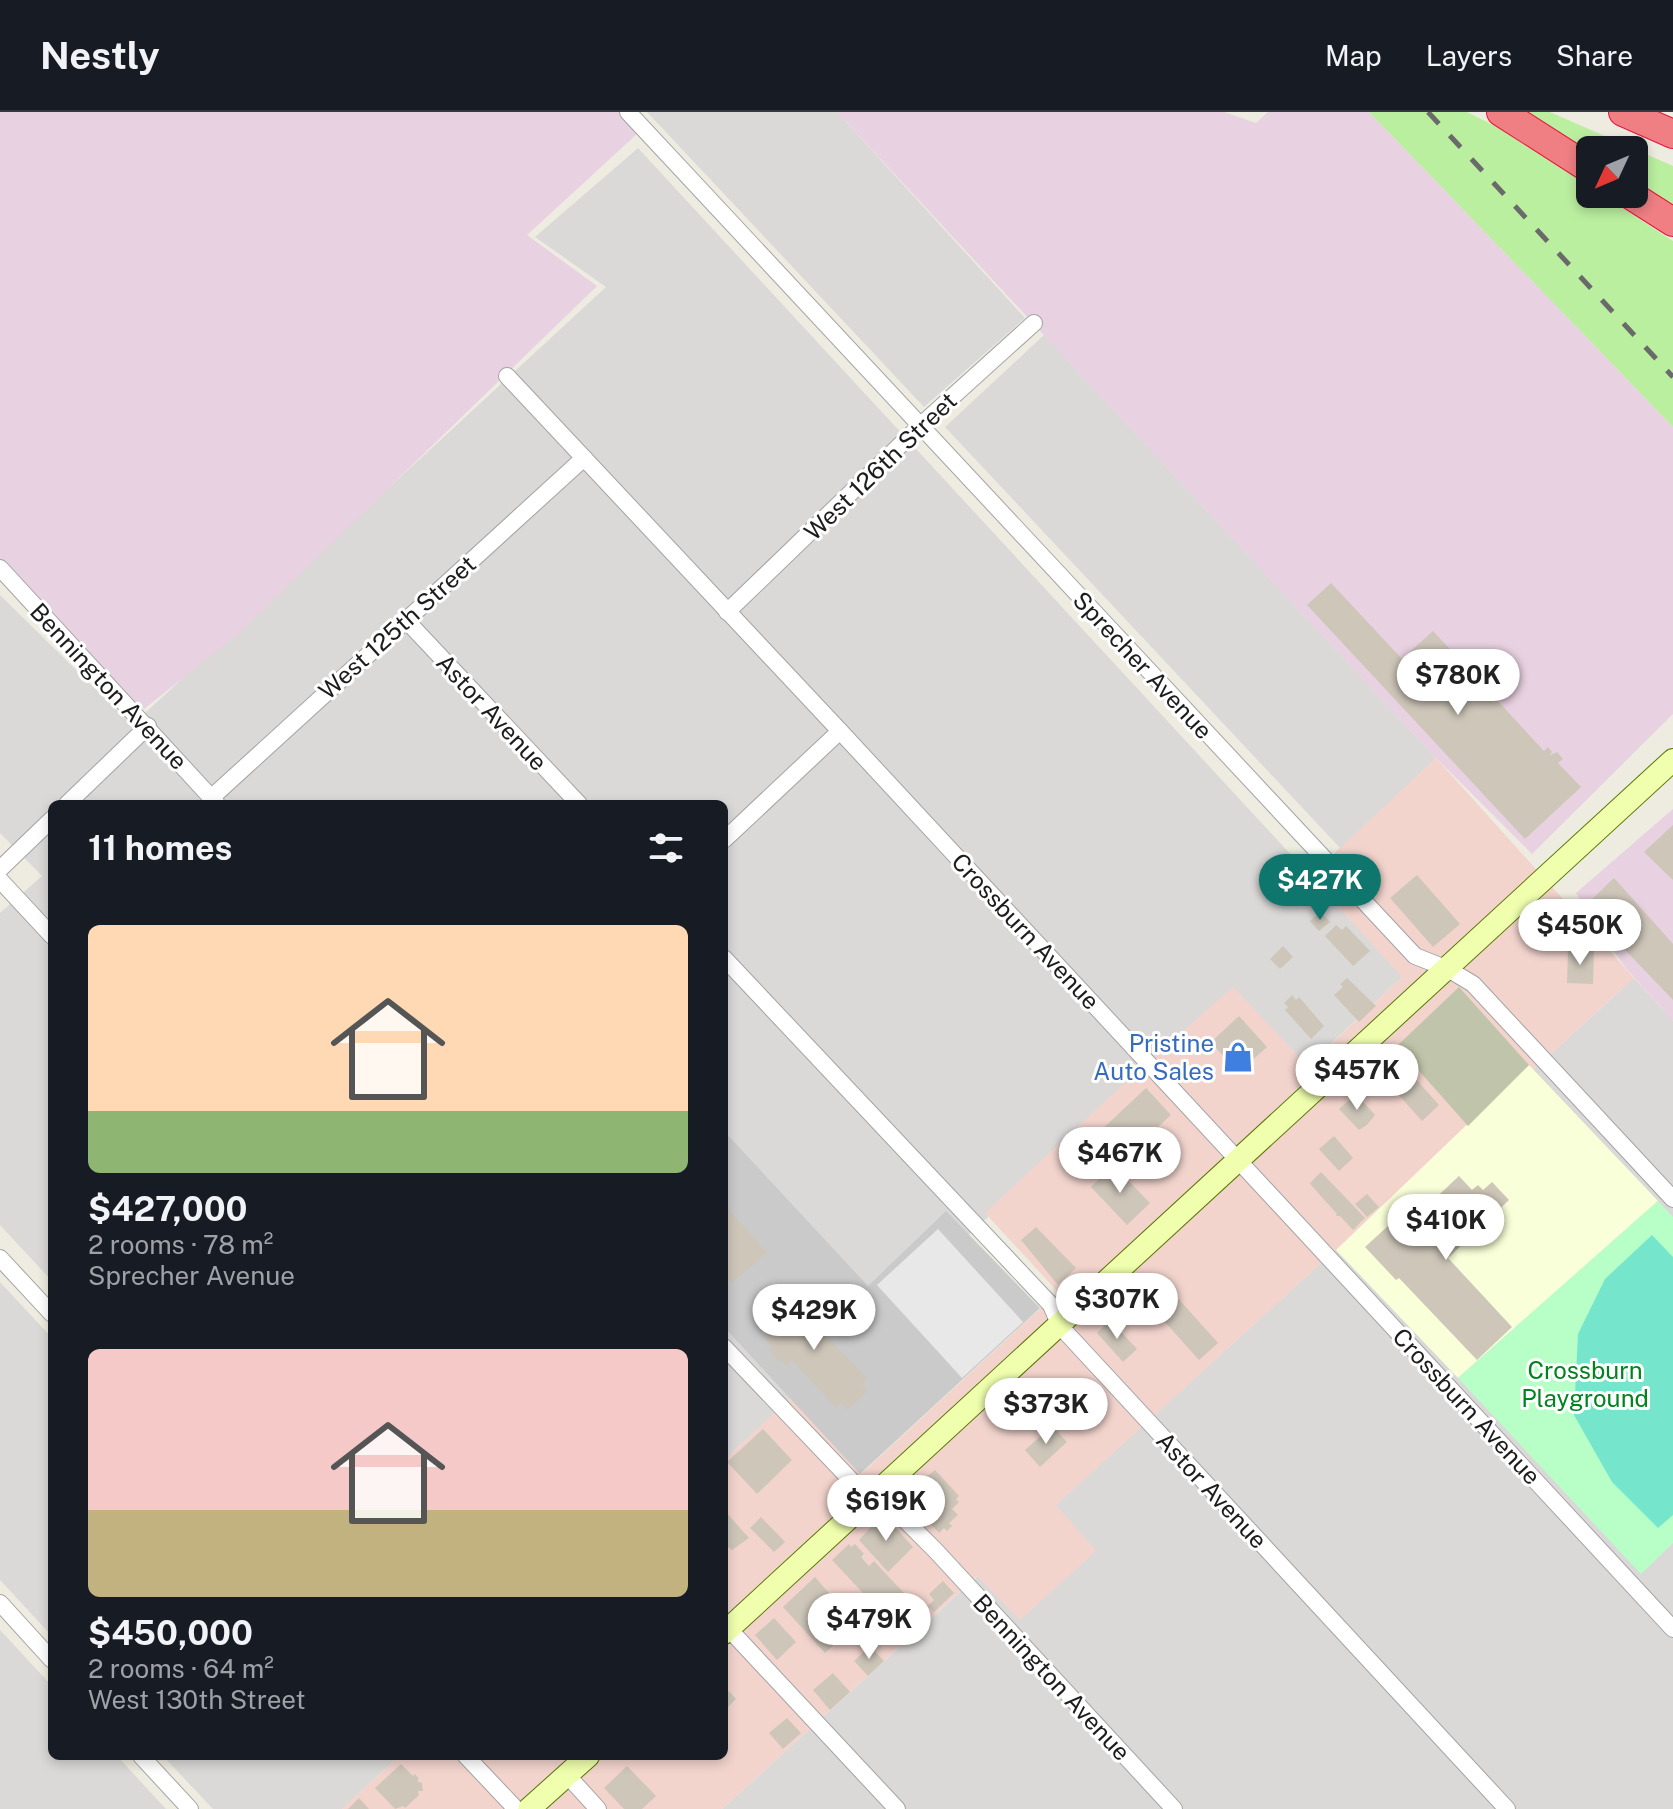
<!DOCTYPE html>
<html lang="en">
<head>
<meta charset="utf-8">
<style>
  body { margin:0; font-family:"Public Sans",sans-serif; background:#20242c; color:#f1f3f6; height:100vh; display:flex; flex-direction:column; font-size:30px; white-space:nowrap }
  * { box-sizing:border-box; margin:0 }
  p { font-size:26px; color:#9ea1a6 }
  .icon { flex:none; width:44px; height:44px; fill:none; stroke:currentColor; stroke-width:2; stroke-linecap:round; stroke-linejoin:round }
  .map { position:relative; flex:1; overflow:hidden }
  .side { position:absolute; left:48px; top:688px; width:680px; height:960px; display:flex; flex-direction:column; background:#171b24; border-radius:12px; box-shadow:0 4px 12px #0003 }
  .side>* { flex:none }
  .needle { width:52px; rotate:226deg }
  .controls { position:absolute; left:1576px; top:24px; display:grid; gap:16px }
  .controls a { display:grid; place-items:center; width:72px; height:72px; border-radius:12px; background:#171b24; box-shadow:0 4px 12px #0003; font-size:40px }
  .price { position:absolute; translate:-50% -68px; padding:0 18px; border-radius:28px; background:#fff; color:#222; font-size:26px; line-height:52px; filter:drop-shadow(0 2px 4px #0008) }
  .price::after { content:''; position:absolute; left:50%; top:48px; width:24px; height:18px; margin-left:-12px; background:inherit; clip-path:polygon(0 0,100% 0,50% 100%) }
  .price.selected { background:#0f766e; color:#fff }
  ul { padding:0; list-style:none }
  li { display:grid; align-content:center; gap:16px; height:424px; padding:0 40px }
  li span { display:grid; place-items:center; height:248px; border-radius:12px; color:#555 }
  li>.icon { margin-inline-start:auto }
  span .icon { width:144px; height:144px; fill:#fffc; stroke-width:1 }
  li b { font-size:34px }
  h2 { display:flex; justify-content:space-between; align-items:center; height:96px; padding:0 40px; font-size:34px }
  header { display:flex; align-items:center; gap:48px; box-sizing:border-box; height:112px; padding:0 40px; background:#171b24; border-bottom:2px solid #363941 }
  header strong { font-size:38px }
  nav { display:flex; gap:44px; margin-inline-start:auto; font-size:28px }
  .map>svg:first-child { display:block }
  .residential { fill:#dad9d8 }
  .commercial { fill:#f2d4cd }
  .industrial { fill:#e8d1e0 }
  .education { fill:#f9ffd8 }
  .religious { fill:#cacaca }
  .construction { fill:#c0c4ab }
  .grass { fill:#bbefa0 }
  .park { fill:#b7ffc7 }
  .pitch { fill:#75e6cc }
  .parking { fill:#e8e8e8 }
  .building { fill:#cec6b9 }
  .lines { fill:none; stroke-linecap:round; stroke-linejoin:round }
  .street-casing { stroke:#a3a3a3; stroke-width:18 }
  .secondary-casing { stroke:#577500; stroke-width:24 }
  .highway-casing { stroke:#e7133b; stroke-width:30 }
  .street { stroke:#fff; stroke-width:16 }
  .secondary { stroke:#efffad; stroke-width:22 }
  .highway { stroke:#ef7f83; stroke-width:28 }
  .rail { stroke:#6a6a6a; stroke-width:5; stroke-dasharray:16 16; stroke-linecap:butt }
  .labels { text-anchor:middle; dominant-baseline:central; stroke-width:6; stroke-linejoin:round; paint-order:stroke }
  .street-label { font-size:24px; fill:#1c1c1c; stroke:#fff }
  .shop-label { font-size:24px; fill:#366cbe; stroke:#fff; text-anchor:end }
  .park-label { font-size:24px; fill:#01831f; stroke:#fff }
</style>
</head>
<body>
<header>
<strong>Nestly</strong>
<nav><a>Map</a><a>Layers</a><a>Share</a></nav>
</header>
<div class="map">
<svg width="1673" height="1697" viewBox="0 0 1673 1697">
  <rect width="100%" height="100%" fill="#eeece0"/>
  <g class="residential">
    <path d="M 647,0 L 837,0 L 1025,206 L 924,295 Z"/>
    <path d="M 638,36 L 1403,864 L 1307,954 L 1164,943 L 724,1348 L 724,692 L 52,692 L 52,1169 L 0,1113 L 0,801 L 42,764 L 0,721 L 0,483 L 132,613 L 606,175 L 535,125 Z"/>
    <path d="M 1044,223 L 1436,646 L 1341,737 L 945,315 Z"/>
    <path d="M 1634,866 L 1673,909 L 1673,1697 L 722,1697 Z"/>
    <path d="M 0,1170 L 52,1226 L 52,1524 L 0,1468 Z"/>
    <path d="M 0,1518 L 52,1574 L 52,1644 L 117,1644 L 166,1697 L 0,1697 Z"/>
    <path d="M 163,1644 L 399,1644 L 342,1697 L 213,1697 Z"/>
  </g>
  <path class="commercial" d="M 1436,646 L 1634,866 L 1056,1393 L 1096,1439 L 1020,1508 L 977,1464 L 722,1697 L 342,1697 L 399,1644 L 724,1644 L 724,1348 L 791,1286 L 861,1362 L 1058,1180 L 985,1101 L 1131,965 L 1233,875 L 1308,954 L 1402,865 L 1310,764 Z"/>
  <g class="industrial">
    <path d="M 0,0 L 635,0 L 637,22 L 527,123 L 597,174 L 238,522 L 144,597 L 127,584 L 0,451 Z"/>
    <path d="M 837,0 L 1224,0 L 1256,11 L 1268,0 L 1369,0 L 1673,315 L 1673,602 L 1532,742 L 1436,646 Z"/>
    <path d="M 1673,697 L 1673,909 L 1624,854 L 1576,781 Z"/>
  </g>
  <path class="education" d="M 1529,953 L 1658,1089 L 1458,1266 L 1336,1138 Z"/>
  <path class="religious" d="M 724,1019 L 868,1174 L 946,1099 L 1040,1196 L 860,1362 L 724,1215 Z"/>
  <path class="construction" d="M 1459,875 L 1529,953 L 1468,1014 L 1397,934 Z"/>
  <g class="grass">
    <path d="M 1369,0 L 1467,0 L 1499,16 L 1590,75 L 1590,82 L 1601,82 L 1673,129 L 1673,315 Z"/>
    <path d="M 1517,0 L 1550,0 L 1673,54 L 1673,101 L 1634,76 L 1634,38 L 1590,38 L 1590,47 Z"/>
  </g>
  <path class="park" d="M 1658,1089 L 1673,1105 L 1673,1431 L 1641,1462 L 1458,1266 Z"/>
  <path class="pitch" d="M 1652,1123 L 1673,1145 L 1673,1403 L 1658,1416 L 1612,1370 L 1574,1303 L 1578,1222 L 1605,1167 Z"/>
  <path class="parking" d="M 938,1117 L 1023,1210 L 962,1266 L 877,1173 Z"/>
  <g class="building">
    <path d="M 1331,471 L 1402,547 L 1433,519 L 1544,639 L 1548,635 L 1552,640 L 1549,644 L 1557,640 L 1563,647 L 1558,651 L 1581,675 L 1525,727 L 1307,493 Z"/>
    <path d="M 1673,713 L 1673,768 L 1644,740 Z"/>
    <path d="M 1417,763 L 1460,812 L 1433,835 L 1390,786 Z"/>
    <path d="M 1614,766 L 1673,832 L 1673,888 L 1584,795 Z"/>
    <path d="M 1321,800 L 1330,810 L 1319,819 L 1310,809 Z"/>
    <path d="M 1336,813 L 1342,818 L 1346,814 L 1370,839 L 1353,854 L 1325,824 Z"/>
    <path d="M 1283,834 L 1293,845 L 1280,857 L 1270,847 Z"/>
    <path d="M 1568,838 L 1594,839 L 1593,872 L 1567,871 Z"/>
    <path d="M 1347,866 L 1376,894 L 1359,910 L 1334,883 L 1343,875 L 1340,872 Z"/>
    <path d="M 1292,883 L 1296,888 L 1299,885 L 1324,914 L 1311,927 L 1285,898 L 1288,895 L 1284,891 Z"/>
    <path d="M 1239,904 L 1267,935 L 1238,961 L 1211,930 Z"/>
    <path d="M 1414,965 L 1439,993 L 1422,1009 L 1397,981 Z"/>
    <path d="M 1146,976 L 1171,1003 L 1122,1048 L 1097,1022 Z"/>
    <path d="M 1356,982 L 1375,1003 L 1367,1013 L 1359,1018 L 1339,997 Z"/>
    <path d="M 1334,1024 L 1353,1046 L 1339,1059 L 1319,1037 Z"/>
    <path d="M 1113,1053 L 1150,1091 L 1127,1113 L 1091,1075 Z"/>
    <path d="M 1321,1060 L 1365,1106 L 1353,1118 L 1340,1104 L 1336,1104 L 1337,1102 L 1311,1073 L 1310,1071 Z"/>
    <path d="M 1459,1064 L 1472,1078 L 1478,1073 L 1483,1078 L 1492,1070 L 1509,1088 L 1448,1146 L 1512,1215 L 1477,1248 L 1399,1166 L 1396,1168 L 1365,1135 L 1388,1114 L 1396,1123 Z"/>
    <path d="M 1367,1082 L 1379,1095 L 1367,1105 L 1355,1092 Z"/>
    <path d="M 724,1092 L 767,1141 L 732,1171 L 724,1162 Z"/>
    <path d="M 1036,1115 L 1076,1156 L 1058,1173 L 1021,1128 Z"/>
    <path d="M 1166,1173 L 1218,1231 L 1199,1248 L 1147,1190 Z"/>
    <path d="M 807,1186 L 812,1192 L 815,1189 L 832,1207 L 821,1218 L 867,1267 L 862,1272 L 868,1279 L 847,1298 L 841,1291 L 836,1296 L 792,1248 L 786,1254 L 782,1249 L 779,1250 L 769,1238 L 773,1235 L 764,1226 L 770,1220 L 763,1212 L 788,1188 L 795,1196 Z"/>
    <path d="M 1110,1208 L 1137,1237 L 1123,1250 L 1097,1221 Z"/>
    <path d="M 1052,1314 L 1067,1330 L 1040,1355 L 1025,1338 Z"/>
    <path d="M 763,1317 L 792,1348 L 757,1382 L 727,1350 Z"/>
    <path d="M 935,1358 L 959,1384 L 956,1387 L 959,1390 L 952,1397 L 958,1403 L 949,1411 L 952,1414 L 947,1419 L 944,1416 L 939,1421 L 904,1383 Z"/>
    <path d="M 724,1398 L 749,1426 L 732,1438 L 724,1432 Z"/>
    <path d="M 883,1402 L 913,1435 L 888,1460 L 859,1428 Z"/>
    <path d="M 761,1405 L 785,1430 L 774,1440 L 750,1416 Z"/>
    <path d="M 849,1432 L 851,1435 L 855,1432 L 864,1442 L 861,1445 L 869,1454 L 874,1449 L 929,1508 L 907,1528 L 832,1448 Z"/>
    <path d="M 815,1465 L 836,1489 L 820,1506 L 839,1528 L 825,1541 L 783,1495 Z"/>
    <path d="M 943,1469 L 954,1481 L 934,1500 L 928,1494 L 934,1488 L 929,1482 Z"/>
    <path d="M 774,1506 L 796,1530 L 777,1548 L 755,1523 Z"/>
    <path d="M 870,1534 L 884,1549 L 868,1564 L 854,1549 Z"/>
    <path d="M 833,1561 L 850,1580 L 830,1598 L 813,1578 Z"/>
    <path d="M 729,1579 L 736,1587 L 724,1599 L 724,1580 L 726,1582 Z"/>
    <path d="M 787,1606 L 801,1621 L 783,1637 L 769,1621 Z"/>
    <path d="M 401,1652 L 413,1664 L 415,1662 L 419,1667 L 417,1669 L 422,1671 L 423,1679 L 418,1679 L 419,1683 L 405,1696 L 403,1694 L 395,1697 L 375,1676 Z"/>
    <path d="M 627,1654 L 656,1684 L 642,1697 L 624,1697 L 604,1676 Z"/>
    <path d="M 359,1686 L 369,1697 L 348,1697 Z"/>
  </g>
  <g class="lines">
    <g class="street-casing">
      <g id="street">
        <path d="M 628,0 L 1415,844 L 1448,857 L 1473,872 L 1673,1087"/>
        <path d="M 507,264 L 840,619 L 1673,1517"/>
        <path d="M 0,456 L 217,692"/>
        <path d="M 727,500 L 920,314 L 1034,211"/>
        <path d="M 405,507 L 579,692"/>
        <path d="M 211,686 L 584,346"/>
        <path d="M 67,692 L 148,614"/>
        <path d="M 724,728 L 840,619"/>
        <path d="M 0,757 L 52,707"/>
        <path d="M 0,768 L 52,824"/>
        <path d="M 724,846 L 1051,1193 L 1060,1214 L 1507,1697"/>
        <path d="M 0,1146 L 52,1202"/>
        <path d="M 724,1235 L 869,1387 L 896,1399 L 936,1439 L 1174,1697"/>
        <path d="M 0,1491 L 52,1548"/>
        <path d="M 729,1517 L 897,1697"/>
        <path d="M 141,1644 L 190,1697"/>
        <path d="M 466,1644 L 516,1697"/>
        <path d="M 567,1663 L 598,1697"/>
      </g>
    </g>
    <g class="secondary-casing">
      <g id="secondary">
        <path d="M 724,1521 L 1673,648"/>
        <path d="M 529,1697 L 588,1644"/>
      </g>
    </g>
    <g class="highway-casing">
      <g id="highway">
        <path d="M 1501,0 L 1590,57"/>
        <path d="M 1623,0 L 1673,22"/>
        <path d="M 1629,82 L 1673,110"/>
      </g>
    </g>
    <use href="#street" class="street"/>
    <use href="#secondary" class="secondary"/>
    <use href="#highway" class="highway"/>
    <path class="rail" d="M 1428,0 L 1673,265"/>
  </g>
  <defs>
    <g id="shop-bare" transform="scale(2.4)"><path d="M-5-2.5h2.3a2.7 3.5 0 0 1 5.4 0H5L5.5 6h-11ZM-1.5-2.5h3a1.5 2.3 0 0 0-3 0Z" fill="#3f7fe0" stroke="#fff" stroke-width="2.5" paint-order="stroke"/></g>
  </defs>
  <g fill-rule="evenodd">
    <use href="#shop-bare" x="1238" y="945"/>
  </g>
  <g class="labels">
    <g class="street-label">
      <text transform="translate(880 354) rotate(-44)">West 126th Street</text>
      <text transform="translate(397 515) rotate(-42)">West 125th Street</text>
      <text transform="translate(1143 553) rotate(47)">Sprecher Avenue</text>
      <text transform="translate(109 574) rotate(47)">Bennington Avenue</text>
      <text transform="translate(492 600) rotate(47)">Astor Avenue</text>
      <text transform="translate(1026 819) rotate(47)">Crossburn Avenue</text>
      <text transform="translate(1467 1294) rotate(47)">Crossburn Avenue</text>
      <text transform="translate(1212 1378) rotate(47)">Astor Avenue</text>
      <text transform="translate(1052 1565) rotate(47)">Bennington Avenue</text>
    </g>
    <g class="shop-label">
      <text x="1214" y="931">Pristine<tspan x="1214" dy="28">Auto Sales</tspan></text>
    </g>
    <g class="park-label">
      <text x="1585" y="1258">Crossburn<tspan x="1585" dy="28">Playground</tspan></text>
    </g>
  </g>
</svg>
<div class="controls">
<a><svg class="needle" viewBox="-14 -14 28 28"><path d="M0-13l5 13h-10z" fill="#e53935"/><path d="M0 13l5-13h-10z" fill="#9ea1a6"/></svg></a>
</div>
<b class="price" style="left:1458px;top:605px">$780K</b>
<b class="price selected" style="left:1320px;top:810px">$427K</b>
<b class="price" style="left:1580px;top:855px">$450K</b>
<b class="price" style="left:1357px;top:1000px">$457K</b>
<b class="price" style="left:1120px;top:1083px">$467K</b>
<b class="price" style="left:1446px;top:1150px">$410K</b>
<b class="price" style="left:1117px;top:1229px">$307K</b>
<b class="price" style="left:814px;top:1240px">$429K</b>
<b class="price" style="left:1046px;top:1334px">$373K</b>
<b class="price" style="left:886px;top:1431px">$619K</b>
<b class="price" style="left:869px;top:1549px">$479K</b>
<section class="side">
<h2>11 homes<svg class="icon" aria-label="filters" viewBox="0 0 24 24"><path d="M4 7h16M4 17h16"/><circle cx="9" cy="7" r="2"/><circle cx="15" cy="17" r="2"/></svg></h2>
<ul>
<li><span style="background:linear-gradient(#ffd9b3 75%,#8fb573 0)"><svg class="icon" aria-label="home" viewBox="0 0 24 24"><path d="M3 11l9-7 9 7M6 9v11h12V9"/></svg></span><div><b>$427,000</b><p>2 rooms · 78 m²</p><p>Sprecher Avenue</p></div></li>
<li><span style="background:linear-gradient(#f6c9c9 65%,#c2b280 0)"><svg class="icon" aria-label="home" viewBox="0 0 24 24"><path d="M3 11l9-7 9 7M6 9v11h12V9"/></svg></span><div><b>$450,000</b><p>2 rooms · 64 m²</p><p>West 130th Street</p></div></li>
</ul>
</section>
</div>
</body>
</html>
